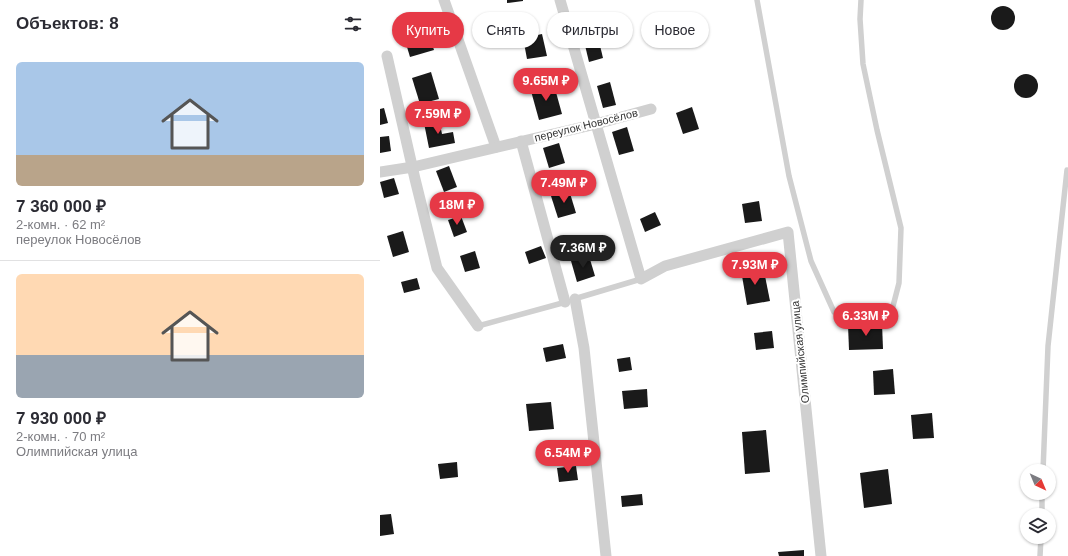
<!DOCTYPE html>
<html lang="ru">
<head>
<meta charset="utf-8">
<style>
  body { margin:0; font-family:Arial,sans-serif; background:#f7f7f7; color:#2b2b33; height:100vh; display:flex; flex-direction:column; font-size:15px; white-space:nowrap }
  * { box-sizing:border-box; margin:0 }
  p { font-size:13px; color:#7c7c81 }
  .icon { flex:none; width:22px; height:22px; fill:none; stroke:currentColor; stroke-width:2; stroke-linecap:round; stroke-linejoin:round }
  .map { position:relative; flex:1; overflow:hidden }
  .drawer { display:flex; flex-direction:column; background:#fff; width:380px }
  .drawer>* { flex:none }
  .top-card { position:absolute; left:12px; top:12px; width:380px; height:36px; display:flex; gap:8px }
  .needle { width:26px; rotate:136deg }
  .controls { position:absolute; left:640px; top:464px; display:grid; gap:8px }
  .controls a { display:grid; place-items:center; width:36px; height:36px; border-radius:50%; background:#fff; box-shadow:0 1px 3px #0004; font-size:20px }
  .price { position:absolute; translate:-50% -34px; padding:0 9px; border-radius:14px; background:#e63946; color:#fff; font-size:13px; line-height:26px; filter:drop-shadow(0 1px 2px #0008) }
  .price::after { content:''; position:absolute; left:50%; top:24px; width:12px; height:9px; margin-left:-6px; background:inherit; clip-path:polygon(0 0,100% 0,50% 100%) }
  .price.on { background:#222; color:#fff }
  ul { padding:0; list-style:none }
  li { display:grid; align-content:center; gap:8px; height:212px; padding:0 16px }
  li+li { border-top:1px solid #e1e1e2 }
  li span { display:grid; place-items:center; height:124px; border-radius:6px; color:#555 }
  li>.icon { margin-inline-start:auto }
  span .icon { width:72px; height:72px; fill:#fffc; stroke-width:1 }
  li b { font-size:17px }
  h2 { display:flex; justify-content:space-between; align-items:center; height:48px; padding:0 16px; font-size:17px }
  .chip { padding:0 14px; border-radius:18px; background:#fff; box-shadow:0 1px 3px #0004; font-size:14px; line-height:36px }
  .chip.on { background:#e63946; color:#fff }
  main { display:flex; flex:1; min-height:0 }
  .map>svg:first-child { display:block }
  .building { fill:#1a1a1a }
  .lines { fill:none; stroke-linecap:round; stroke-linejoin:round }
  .lane { stroke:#d0d0d0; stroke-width:5.5 }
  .street { stroke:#d0d0d0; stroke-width:11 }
  .labels { text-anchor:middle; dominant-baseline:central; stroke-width:4; stroke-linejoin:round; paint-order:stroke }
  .street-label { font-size:11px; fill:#333; stroke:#fff }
</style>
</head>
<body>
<main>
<section class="drawer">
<h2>Объектов: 8<svg class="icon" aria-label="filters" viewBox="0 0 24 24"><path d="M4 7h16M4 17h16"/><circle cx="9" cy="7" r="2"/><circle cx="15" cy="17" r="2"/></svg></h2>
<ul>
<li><span style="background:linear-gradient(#a9c7e8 75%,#b9a48a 0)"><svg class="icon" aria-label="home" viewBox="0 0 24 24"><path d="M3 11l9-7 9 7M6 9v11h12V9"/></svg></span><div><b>7 360 000 ₽</b><p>2-комн. · 62 m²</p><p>переулок Новосёлов</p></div></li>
<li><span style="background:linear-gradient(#ffd9b3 65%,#9aa5b1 0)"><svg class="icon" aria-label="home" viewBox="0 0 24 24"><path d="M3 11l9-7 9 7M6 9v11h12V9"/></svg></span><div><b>7 930 000 ₽</b><p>2-комн. · 70 m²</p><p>Олимпийская улица</p></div></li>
</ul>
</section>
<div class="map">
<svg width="688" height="556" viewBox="0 0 688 556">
  <rect width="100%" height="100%" fill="#fff"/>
  <g class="building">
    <path d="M 127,0 L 143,0 L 143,1 L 127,3 Z"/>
    <circle cx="623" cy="18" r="12"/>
    <path d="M 44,20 L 54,50 L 30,57 L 21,27 Z"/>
    <path d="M 217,33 L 223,58 L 209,62 L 203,37 Z"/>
    <path d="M 162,34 L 167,56 L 147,59 L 143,38 Z"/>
    <path d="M 51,72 L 59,99 L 40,104 L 32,78 Z"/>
    <circle cx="646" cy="86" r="12"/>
    <path d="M 230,82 L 236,105 L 223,108 L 217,86 Z"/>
    <path d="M 174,85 L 182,114 L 159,120 L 151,91 Z"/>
    <path d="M 312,107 L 319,129 L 303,134 L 296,113 Z"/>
    <path d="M 4,108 L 8,123 L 0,125 L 0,109 Z"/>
    <path d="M 59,120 L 62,134 L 73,132 L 75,143 L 49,148 L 44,123 Z"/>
    <path d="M 247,127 L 254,151 L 239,155 L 232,132 Z"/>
    <path d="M 9,136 L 11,151 L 0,153 L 0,137 Z"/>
    <path d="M 179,143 L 185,163 L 169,168 L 163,148 Z"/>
    <path d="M 69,166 L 77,187 L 64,192 L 56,171 Z"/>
    <path d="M 14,178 L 19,194 L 4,198 L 0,182 Z"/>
    <path d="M 189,190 L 196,213 L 178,218 L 171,196 Z"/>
    <path d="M 379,201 L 382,221 L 365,223 L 362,204 Z"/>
    <path d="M 275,212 L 281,225 L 265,232 L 260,219 Z"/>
    <path d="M 81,216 L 87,232 L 74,237 L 68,220 Z"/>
    <path d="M 23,231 L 29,252 L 13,257 L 7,236 Z"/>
    <path d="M 161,246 L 166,258 L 149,264 L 145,252 Z"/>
    <path d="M 95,251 L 100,268 L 85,272 L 80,256 Z"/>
    <path d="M 209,256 L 215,276 L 197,282 L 191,261 Z"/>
    <path d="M 383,266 L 390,301 L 367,305 L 361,270 Z"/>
    <path d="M 37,278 L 40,289 L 24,293 L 21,282 Z"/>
    <path d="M 502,323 L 503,349 L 469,350 L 468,325 Z"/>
    <path d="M 392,331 L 394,348 L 376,350 L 374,333 Z"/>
    <path d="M 183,344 L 186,358 L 166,362 L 163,348 Z"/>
    <path d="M 250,357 L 252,370 L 239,372 L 237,359 Z"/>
    <path d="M 513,369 L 515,394 L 494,395 L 493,371 Z"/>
    <path d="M 267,389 L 268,407 L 244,409 L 242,391 Z"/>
    <path d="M 171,402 L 174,429 L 149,431 L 146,404 Z"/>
    <path d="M 552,413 L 554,438 L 533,439 L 531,415 Z"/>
    <path d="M 386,430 L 390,472 L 365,474 L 362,432 Z"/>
    <path d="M 77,462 L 78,477 L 60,479 L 58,464 Z"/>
    <path d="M 196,466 L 198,480 L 179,482 L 177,468 Z"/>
    <path d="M 508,469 L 512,504 L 484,508 L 480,473 Z"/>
    <path d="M 262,494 L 263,505 L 242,507 L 241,496 Z"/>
    <path d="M 11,514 L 14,534 L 0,536 L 0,515 Z"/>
    <path d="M 424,550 L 424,556 L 399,556 L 398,552 Z"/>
  </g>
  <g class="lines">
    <g class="lane">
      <path d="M 377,0 L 409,176 L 431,261 L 454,312"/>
      <path d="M 481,0 L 480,19 L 483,64 L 497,130 L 521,228 L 519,283 L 512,310"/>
      <path d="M 194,299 L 261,279"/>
      <path d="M 98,326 L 186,302"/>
      <path d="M 663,471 L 668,346 L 687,170"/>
      <path d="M 662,515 L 662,493"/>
      <path d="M 660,556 L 661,537"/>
    </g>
    <g class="street">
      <path d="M 64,0 L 116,147"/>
      <path d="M 180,0 L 261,279 L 285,266 L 408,232 L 441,556"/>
      <path d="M 7,56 L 35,179 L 57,268 L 98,326"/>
      <path d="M 141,141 L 185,302"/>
      <path d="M 0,172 L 33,167 L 216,124 L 271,109"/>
      <path d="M 195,299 L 204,348 L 226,556"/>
    </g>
  </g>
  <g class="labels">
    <g class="street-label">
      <text transform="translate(206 125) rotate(-14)">переулок Новосёлов</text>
      <text transform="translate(420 352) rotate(-96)">Олимпийская улица</text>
    </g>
  </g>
</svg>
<div class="controls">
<a><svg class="needle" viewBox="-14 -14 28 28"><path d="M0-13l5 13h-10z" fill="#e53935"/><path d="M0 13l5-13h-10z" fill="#7c7c81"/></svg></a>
<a><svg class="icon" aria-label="layers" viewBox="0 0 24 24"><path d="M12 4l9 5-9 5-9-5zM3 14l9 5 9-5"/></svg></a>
</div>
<b class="price" style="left:166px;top:102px">9.65M ₽</b>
<b class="price" style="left:58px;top:135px">7.59M ₽</b>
<b class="price" style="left:184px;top:204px">7.49M ₽</b>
<b class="price" style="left:77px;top:226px">18M ₽</b>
<b class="price on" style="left:203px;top:269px">7.36M ₽</b>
<b class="price" style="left:375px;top:286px">7.93M ₽</b>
<b class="price" style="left:486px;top:337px">6.33M ₽</b>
<b class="price" style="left:188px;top:474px">6.54M ₽</b>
<div class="top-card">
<a class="chip on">Купить</a>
<a class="chip">Снять</a>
<a class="chip">Фильтры</a>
<a class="chip">Новое</a>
</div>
</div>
</main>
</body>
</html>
